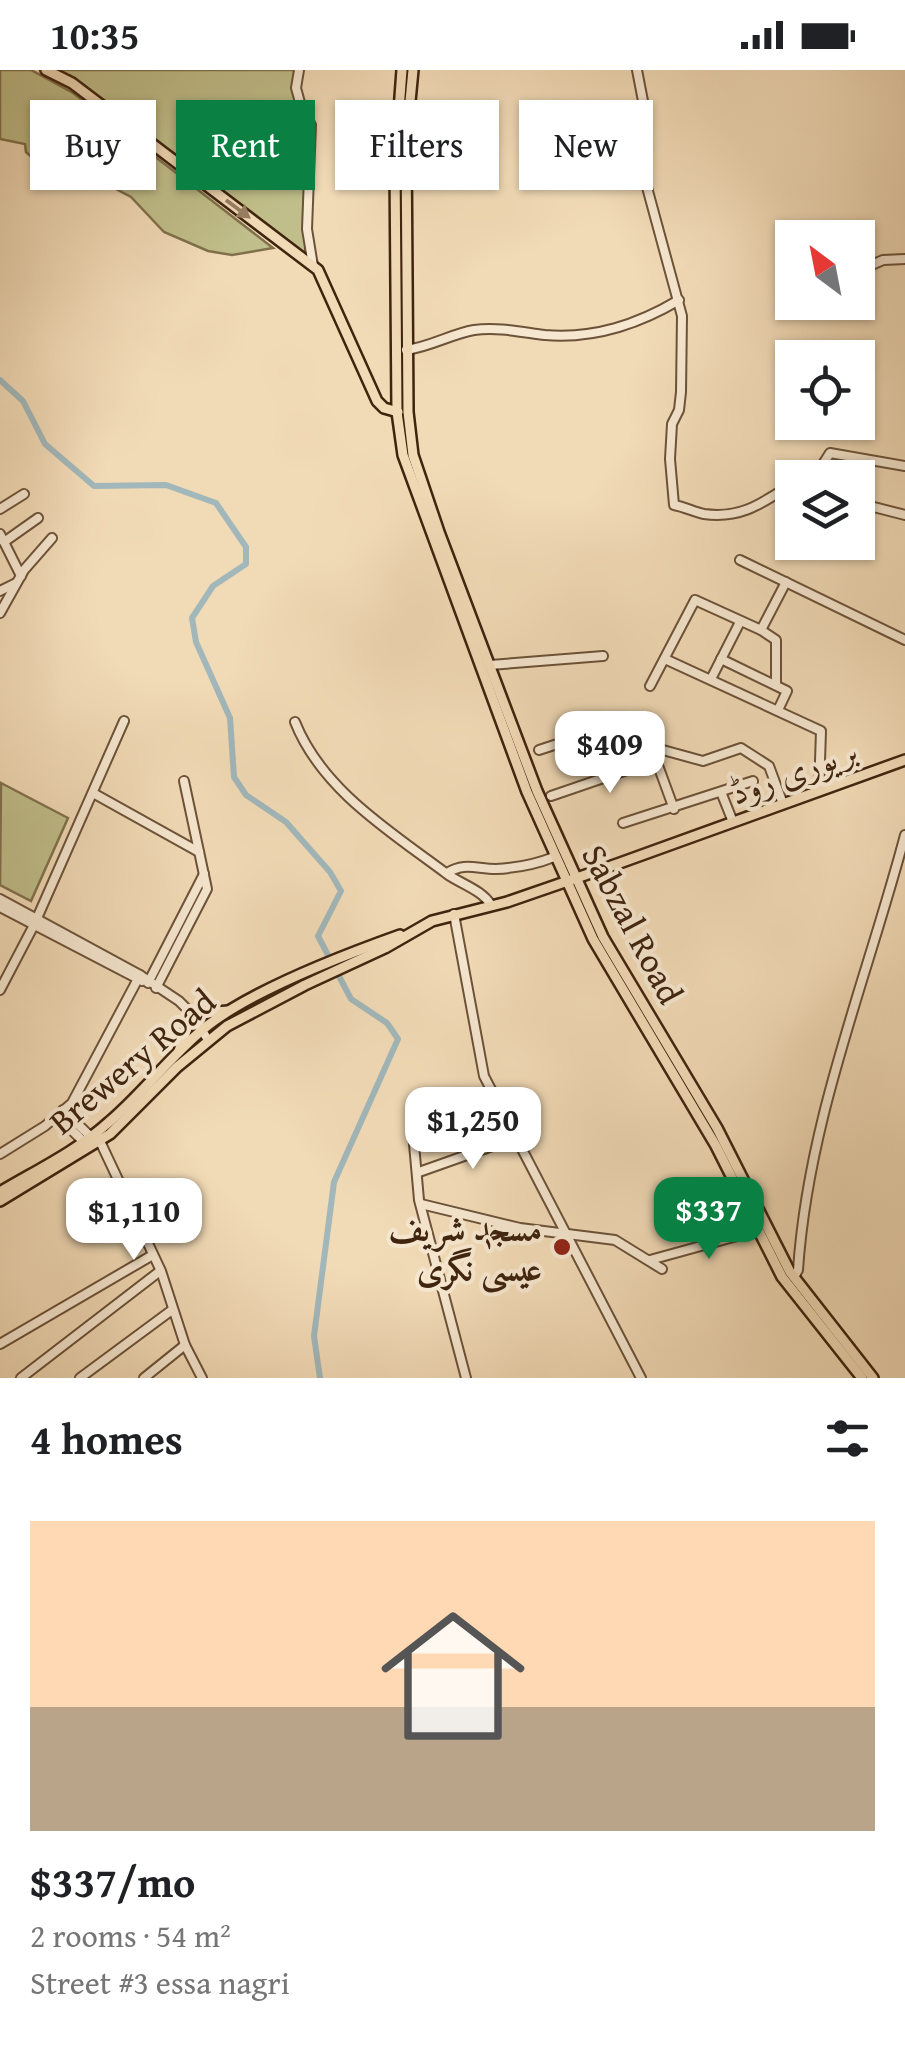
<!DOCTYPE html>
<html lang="en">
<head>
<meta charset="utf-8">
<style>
  body { margin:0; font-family:"Gentium Book Plus",Amiri,serif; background:#f6f6f6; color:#202124; height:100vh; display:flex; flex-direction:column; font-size:38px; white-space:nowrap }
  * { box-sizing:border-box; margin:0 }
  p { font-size:32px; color:#757577 }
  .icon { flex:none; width:55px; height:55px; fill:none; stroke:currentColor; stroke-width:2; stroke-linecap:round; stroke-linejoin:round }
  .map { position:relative; height:1308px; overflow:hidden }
  .side { display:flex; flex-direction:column; background:#fff; flex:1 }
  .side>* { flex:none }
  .guide { position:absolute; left:30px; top:30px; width:845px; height:90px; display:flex; gap:20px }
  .needle { width:65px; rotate:328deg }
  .fabs { position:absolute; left:775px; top:150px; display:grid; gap:20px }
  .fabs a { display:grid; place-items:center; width:100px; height:100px; border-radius:0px; background:#fff; box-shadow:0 2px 8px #0004; font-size:50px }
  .price { position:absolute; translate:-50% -85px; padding:0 22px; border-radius:20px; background:#fff; color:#222; font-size:32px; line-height:65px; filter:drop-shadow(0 2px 5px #0008) }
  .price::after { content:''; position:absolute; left:50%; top:60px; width:30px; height:22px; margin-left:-15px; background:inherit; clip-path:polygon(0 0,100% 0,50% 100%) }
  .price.active { background:#0b8043; color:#fff }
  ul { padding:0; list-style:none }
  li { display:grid; align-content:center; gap:20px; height:530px; padding:0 30px }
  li+li { border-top:2px solid #e0e0e0 }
  li span { display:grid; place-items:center; height:310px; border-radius:0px; color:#555 }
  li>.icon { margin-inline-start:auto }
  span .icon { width:180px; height:180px; fill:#fffc; stroke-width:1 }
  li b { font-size:42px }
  h2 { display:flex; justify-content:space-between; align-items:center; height:120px; padding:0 30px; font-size:42px }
  .pill { padding:0 35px; border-radius:0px; background:#fff; box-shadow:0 2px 8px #0004; font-size:35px; line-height:90px }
  .pill.active { background:#0b8043; color:#fff }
  .status { display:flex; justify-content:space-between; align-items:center; height:70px; padding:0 50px; background:#fff; direction:ltr }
  .status svg { height:28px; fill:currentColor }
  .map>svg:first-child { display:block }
  .green { fill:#c0be8a; stroke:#80714c; stroke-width:2.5 }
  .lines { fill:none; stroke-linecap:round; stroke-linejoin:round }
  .canal { stroke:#a1b7ba; stroke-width:6 }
  .minor-casing { stroke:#6c5238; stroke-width:12 }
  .major-casing { stroke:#3f240e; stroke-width:14 }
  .minor { stroke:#f6e7d0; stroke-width:8 }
  .major { stroke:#f1dab6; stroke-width:9 }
  .oneway { fill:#987f62 }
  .poi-dot { fill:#8f2418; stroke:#f6e7d0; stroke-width:4 }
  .labels { text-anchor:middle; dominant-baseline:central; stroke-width:8; stroke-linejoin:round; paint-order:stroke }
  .street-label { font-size:35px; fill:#3f240e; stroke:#f6e7d0 }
  .poi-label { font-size:35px; font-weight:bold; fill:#3f240e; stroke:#f6e7d0; text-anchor:end }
</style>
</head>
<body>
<div class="status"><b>10:35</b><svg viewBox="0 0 49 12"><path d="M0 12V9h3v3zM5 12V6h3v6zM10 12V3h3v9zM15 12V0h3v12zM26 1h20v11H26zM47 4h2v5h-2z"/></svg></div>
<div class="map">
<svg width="905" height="1308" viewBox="0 0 905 1308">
  <rect width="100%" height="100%" fill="#f1dab6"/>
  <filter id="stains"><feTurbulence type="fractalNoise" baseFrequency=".002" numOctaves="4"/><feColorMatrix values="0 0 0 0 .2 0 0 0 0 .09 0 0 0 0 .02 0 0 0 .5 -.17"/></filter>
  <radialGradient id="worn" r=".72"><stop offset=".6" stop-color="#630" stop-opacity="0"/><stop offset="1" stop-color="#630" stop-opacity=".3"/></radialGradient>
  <g class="green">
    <path d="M 0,0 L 31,0 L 73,23 L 273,178 L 232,185 L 208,181 L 164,162 L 131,127 L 74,97 L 49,97 L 41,84 L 33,88 L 26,82 L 25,74 L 0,69 Z"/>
    <path d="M 52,0 L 296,0 L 293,22 L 309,58 L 305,188 Z"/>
    <path d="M 1,713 L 68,748 L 31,831 L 0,815 Z"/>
  </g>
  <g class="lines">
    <path class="canal" d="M 0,310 L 23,331 L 45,374 L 94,416 L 166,415 L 216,433 L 246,477 L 246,494 L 213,516 L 192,548 L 196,572 L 230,648 L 234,707 L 246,725 L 286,752 L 330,802 L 341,821 L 318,866 L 351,929 L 387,953 L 398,969 L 334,1112 L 314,1266 L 320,1308"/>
    <g class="minor-casing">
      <g id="minor">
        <path d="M 299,0 L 296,18 L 301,36 L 311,55 L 307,159 L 313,196"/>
        <path d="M 637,0 L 643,31 L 645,110 L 682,246 L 681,322 L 679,340 L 672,354 L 670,389 L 674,435 C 685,437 694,442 704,444 C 742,449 762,433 792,414"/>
        <path d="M 858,201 L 883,190 L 905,189"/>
        <path d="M 406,280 C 430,277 451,264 474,260 C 498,257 521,262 545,265 C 594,269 637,255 679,230"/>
        <path d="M 806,408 L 818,402 L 830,383 L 905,396"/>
        <path d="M 858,433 L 905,445"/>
        <path d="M 0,439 L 24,424"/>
        <path d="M 0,464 L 21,506"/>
        <path d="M 4,472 L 38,448"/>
        <path d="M 740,490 L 905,570"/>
        <path d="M 0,521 L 16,513"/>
        <path d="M 0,543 L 24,500 L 52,468"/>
        <path d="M 761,560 L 786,512"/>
        <path d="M 665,589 L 821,661 L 819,721"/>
        <path d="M 721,589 L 787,621 L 778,640"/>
        <path d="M 490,595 L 603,586"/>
        <path d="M 711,609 L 740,552"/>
        <path d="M 650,616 L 695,530 L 761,560 L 776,570 L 776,615"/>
        <path d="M 295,652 C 322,720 391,762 447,804 C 461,814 482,820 491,835"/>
        <path d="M 539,680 L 612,656 L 641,656 L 652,677 L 703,691 L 741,678 L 769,696 L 783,734"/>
        <path d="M 721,722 L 733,752"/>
        <path d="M 93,723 L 199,782"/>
        <path d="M 551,726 L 656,690 L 674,739"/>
        <path d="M 623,753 L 753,711"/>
        <path d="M 447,803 C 465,792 476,799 496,799 C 517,798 534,795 554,787"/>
        <path d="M 0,829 L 140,905 L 179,931 L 192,944 L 208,970"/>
        <path d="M 0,837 L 142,911"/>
        <path d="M 454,844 L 484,1006 L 641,1308"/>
        <path d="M 148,913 L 204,804"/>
        <path d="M 156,918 L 207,819 L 184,711"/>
        <path d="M 0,920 L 34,855 L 124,651"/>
        <path d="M 63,1040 L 91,1067"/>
        <path d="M 57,1046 L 84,1072"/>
        <path d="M 413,1063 L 419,1130 L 466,1308"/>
        <path d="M 98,1067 L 161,1201 L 185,1275 L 202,1308"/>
        <path d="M 0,1084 L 45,1056 L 72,1033 L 140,905"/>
        <path d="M 419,1102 L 515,1068"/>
        <path d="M 421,1134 L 520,1158 L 615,1170 L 662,1199"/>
        <path d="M 650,1190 L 759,1160"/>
        <path d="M 794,1207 L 798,1200 C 808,1050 867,909 905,765"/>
        <path d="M 0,1274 L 151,1186"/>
        <path d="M 21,1308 L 160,1201"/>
        <path d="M 80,1308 L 172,1240"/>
        <path d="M 144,1308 L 185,1275"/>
      </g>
    </g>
    <g class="major-casing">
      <g id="major">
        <path d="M 46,0 L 72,13 L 318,200 L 377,331 L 384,338 L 398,342"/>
        <path d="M 402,0 L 395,94 L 397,342 L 403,385 L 527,722 L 593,869 L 716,1076 L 782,1207 L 862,1308"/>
        <path d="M 413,0 L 406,73 L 408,342 L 413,385 L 439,462 L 537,721 L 603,867 L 717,1058 L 790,1202 L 873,1308"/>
        <path d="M 179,981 L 192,944 L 228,941"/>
        <path d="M 0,1122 C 37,1100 77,1081 109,1052 C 142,1024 168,989 201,961 C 246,922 344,885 400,865"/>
        <path d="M 0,1131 L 110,1064 L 177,997 L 227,956 L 305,915 L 385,878 L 432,851 L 507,832 L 617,794 L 905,690"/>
      </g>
    </g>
    <use href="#minor" class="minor"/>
    <use href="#major" class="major"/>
  </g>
  <defs><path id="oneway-solid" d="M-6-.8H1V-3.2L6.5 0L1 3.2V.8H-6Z" transform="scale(2.5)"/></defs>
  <use class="oneway" href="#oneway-solid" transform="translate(238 139) rotate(37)"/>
  <circle class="poi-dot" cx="562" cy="1177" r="10"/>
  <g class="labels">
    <g class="street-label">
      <text transform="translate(793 701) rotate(-20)">بریوری روڈ</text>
      <text transform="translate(633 854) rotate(62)">Sabzal Road</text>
      <text transform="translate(132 991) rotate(-40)">Brewery Road</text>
    </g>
    <g class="poi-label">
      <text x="542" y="1157">مسجد شریف<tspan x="542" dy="40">عیسیٰ نگری</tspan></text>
    </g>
  </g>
  <rect width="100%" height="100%" filter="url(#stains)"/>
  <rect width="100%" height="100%" fill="url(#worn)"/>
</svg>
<div class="fabs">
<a><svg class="needle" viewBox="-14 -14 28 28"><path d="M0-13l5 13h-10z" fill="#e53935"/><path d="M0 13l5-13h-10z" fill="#757577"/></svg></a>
<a><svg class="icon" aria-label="locate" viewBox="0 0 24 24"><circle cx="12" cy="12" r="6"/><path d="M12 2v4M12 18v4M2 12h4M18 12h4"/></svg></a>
<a><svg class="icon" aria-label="layers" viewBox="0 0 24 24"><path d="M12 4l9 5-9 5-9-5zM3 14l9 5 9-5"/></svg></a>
</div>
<b class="price" style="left:610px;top:726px">$409</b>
<b class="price" style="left:473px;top:1102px">$1,250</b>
<b class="price active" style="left:709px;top:1192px">$337</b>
<b class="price" style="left:134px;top:1193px">$1,110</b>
<div class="guide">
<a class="pill">Buy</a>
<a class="pill active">Rent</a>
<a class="pill">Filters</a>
<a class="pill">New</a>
</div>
</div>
<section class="side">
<h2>4 homes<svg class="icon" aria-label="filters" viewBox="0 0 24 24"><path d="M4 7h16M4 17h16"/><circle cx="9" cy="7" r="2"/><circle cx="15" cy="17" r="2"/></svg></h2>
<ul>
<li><span style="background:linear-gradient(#ffd9b3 60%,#b9a48a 0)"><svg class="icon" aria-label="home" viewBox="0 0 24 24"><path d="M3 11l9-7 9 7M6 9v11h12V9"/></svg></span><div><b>$337/mo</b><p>2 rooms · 54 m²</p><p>Street #3 essa nagri</p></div></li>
</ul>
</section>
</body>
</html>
